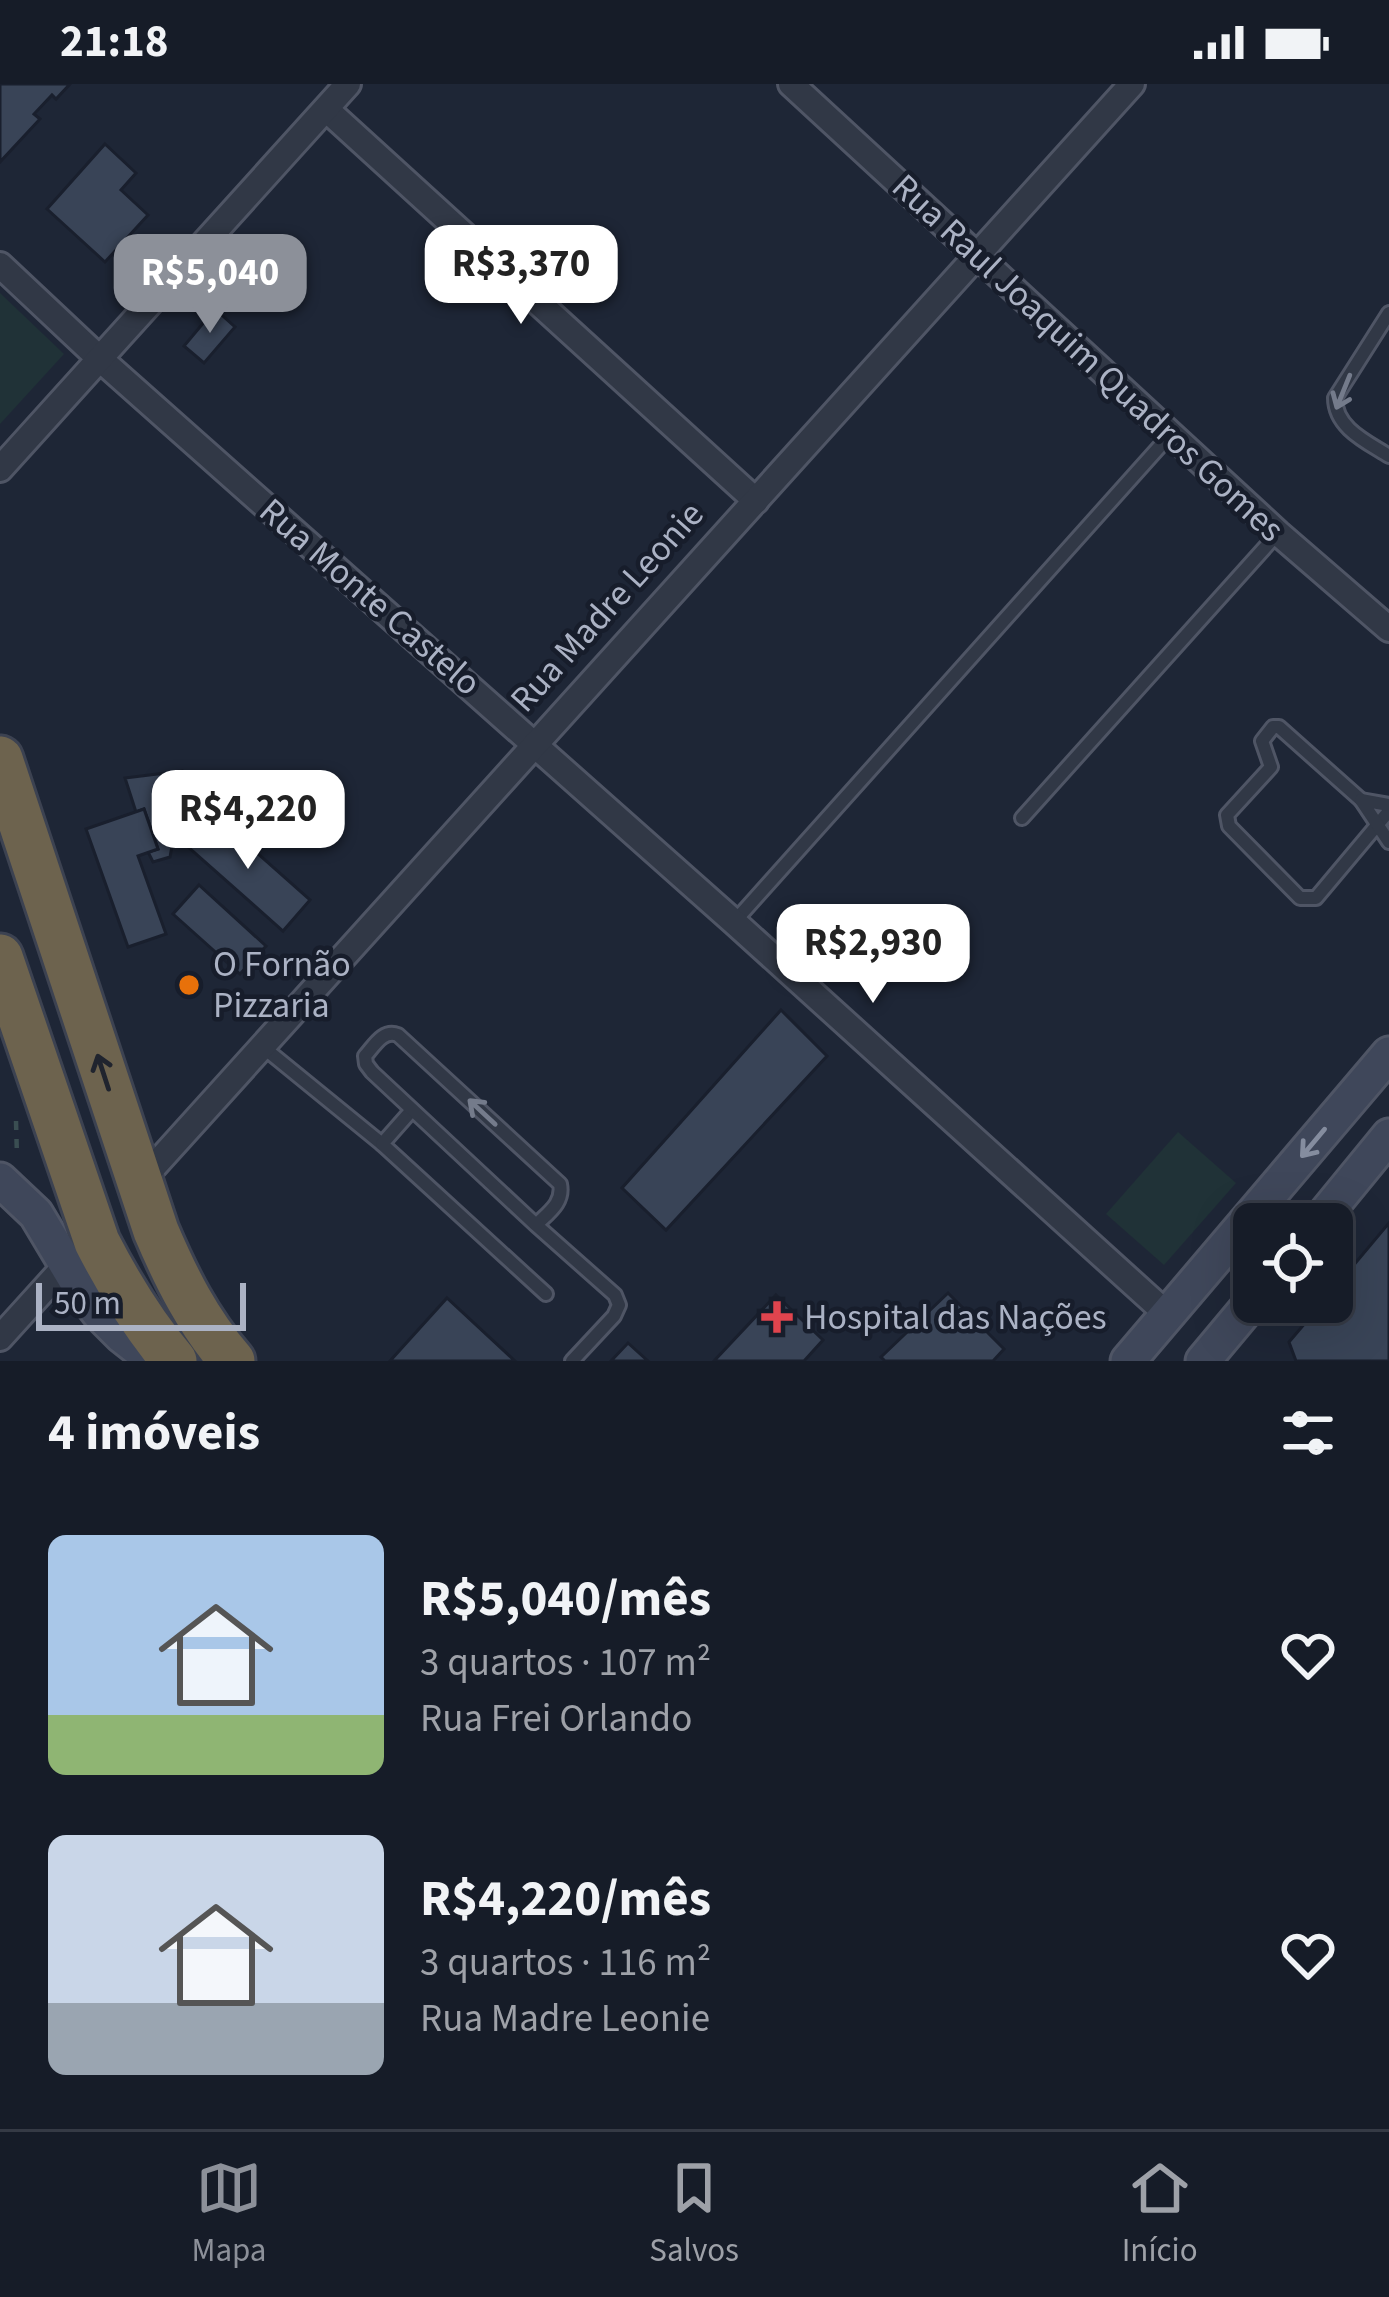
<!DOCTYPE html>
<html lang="pt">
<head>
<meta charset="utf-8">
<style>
  body { margin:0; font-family:"Source Sans 3",sans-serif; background:#1f2530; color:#f1f3f6; height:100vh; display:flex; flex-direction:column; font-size:45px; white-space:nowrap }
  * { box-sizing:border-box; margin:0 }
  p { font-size:39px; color:#9ea1a8 }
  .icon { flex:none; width:66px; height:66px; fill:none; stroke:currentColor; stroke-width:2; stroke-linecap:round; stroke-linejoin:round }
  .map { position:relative; height:1277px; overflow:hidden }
  .drawer { display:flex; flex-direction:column; background:#161c28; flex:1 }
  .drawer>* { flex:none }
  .controls { position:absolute; left:1233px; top:1119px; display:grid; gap:24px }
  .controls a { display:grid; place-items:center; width:120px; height:120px; border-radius:18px; background:#161c28; box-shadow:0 12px 48px #0002,0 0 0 3px #353a45; font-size:60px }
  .scale { position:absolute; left:36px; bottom:30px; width:210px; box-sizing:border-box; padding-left:12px; border:6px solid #abb2c4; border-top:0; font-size:33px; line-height:42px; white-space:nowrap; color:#abb2c4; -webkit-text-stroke:9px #171d2b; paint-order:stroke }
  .price { position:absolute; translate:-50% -102px; padding:0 27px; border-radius:24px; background:#fff; color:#222; font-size:39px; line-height:78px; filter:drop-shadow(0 3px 6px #0008) }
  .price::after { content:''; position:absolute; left:50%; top:72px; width:36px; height:27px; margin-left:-18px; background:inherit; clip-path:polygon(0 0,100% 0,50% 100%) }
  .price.current { background:#8c9099; color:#fff }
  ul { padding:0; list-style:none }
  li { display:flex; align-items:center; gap:36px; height:300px; padding:0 48px }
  li span { display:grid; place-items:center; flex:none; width:336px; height:240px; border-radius:18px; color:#555 }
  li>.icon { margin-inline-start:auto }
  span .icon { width:144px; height:144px; fill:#fffc; stroke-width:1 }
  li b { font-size:51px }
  h2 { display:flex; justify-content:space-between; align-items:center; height:144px; padding:0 48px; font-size:51px }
  .status { display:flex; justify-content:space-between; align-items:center; height:84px; padding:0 60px; background:#161c28; direction:ltr }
  .status svg { height:33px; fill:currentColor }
  .tabs { display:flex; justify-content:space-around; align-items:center; height:168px; border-top:3px solid #353a45; background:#161c28; font-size:33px; color:#9ea1a8 }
  .tabs a { display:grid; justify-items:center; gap:6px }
  .tabs .current { color:#8c9099 }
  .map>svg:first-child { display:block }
  .green { fill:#203237 }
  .building { fill:#394457; stroke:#191f2d; stroke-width:3 }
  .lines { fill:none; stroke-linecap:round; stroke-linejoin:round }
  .lane-casing { stroke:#4f5565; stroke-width:18 }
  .street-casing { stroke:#4f5565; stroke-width:30 }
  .secondary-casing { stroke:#4f5565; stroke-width:39 }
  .highway-casing { stroke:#3c4251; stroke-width:51 }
  .path { stroke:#3a4e52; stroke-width:4.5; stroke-dasharray:9 9; stroke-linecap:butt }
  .lane { stroke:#313846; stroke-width:12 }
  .street { stroke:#313846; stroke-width:24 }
  .secondary { stroke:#3f475a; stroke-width:33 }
  .highway { stroke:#6d634e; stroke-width:45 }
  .oneway { stroke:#747b8b }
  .oneway2 { stroke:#20242e }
  .oneway3 { stroke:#858d9f }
  .food-dot { fill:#e8710a; stroke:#171d2b; stroke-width:4.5 }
  .health-dot { fill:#e0444e; stroke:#171d2b; stroke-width:4.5 }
  .labels { text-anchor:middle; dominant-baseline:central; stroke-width:9; stroke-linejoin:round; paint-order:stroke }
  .street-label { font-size:36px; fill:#abb2c4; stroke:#171d2b }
  .poi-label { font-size:36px; fill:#abb2c4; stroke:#171d2b; text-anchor:start }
</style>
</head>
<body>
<div class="status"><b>21:18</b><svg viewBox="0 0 49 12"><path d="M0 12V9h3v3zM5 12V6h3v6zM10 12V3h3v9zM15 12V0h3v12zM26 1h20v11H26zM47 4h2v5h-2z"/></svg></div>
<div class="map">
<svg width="1389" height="1277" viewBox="0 0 1389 1277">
  <rect width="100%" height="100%" fill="#1e2636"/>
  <g class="green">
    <path d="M 0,209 L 64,270 L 0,340 Z"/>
    <path d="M 1178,1048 L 1236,1099 L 1164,1181 L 1106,1130 Z"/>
  </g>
  <g class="building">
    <path d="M 0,0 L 70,0 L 56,15 L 52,11 L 34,30 L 40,35 L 0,78 Z"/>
    <path d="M 105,60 L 136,89 L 121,106 L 148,131 L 105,178 L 47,125 Z"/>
    <path d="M 215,225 L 235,243 L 204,279 L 184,262 Z"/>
    <path d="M 182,687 L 184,696 L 170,773 L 153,778 L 148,768 L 158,765 L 144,725 L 136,728 L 125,694 Z"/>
    <path d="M 144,725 L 158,765 L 138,772 L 166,850 L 128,863 L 86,745 Z"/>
    <path d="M 213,730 L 310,816 L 283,847 L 186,761 Z"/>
    <path d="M 199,801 L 266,862 L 240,890 L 173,830 Z"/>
    <path d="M 781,926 L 827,972 L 666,1146 L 622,1104 Z"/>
    <path d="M 1389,1139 L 1389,1277 L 1296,1277 L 1289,1258 L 1323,1218 L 1332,1218 L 1332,1207 Z"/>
    <path d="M 948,1209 L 1004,1265 L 993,1277 L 885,1277 L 881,1273 Z"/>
    <path d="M 776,1211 L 823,1256 L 804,1277 L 714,1277 Z"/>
    <path d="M 447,1214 L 515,1277 L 390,1277 Z"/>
    <path d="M 628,1259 L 648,1277 L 611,1277 Z"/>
  </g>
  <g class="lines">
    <g class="lane-casing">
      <g id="lane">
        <path d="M 1389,229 L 1335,314 C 1335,344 1367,358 1389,372"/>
        <path d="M 1361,716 L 1279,643 L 1273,643 L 1262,657 L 1271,683 L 1227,731 L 1229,742 L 1300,814 L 1316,814 L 1389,727"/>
        <path d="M 1389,721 L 1361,716 L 1389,758"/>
        <path d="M 1022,734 L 1278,449"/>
        <path d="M 735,837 L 1170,351"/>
        <path d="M 263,963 L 382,1060"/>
        <path d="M 412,1026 L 382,1060 L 546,1210"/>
        <path d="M 536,1141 C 548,1129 564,1119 560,1100 L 398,951 C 383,945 374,962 365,972 L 366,980 L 372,988 L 536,1141 L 615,1211 L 619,1221 L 614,1232 L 572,1277"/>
      </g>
    </g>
    <g class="street-casing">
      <g id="street">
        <path d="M 791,0 L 1278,449 L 1389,545"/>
        <path d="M 326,25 L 756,417"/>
        <path d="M 0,181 L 100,275 L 734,838 L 1168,1231"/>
        <path d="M 0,385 L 348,0"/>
        <path d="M 139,1099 L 1132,0"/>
        <path d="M 0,1254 L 67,1180"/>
      </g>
    </g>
    <g class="secondary-casing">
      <g id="secondary">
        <path d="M 0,1096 L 36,1130 L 84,1210 L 99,1229 L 122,1252 L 154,1277"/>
        <path d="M 1317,1140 L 1389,1052"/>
        <path d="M 1128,1277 L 1389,970"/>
        <path d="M 1203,1277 L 1254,1216"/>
      </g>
    </g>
    <g class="highway-casing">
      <g id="highway">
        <path d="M 0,675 L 156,1147 C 176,1194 198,1238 232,1277"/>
        <path d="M 0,873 L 97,1158 C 119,1201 143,1240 174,1277"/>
      </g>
    </g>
    <path class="path" d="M 16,1037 L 17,1073"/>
    <use href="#lane" class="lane"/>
    <use href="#street" class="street"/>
    <use href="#secondary" class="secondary"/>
    <use href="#highway" class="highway"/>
  </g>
  <defs><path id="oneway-shaft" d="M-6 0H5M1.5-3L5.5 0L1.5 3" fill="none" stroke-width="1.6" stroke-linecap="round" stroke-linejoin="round" transform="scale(3)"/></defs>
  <g class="oneway">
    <use href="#oneway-shaft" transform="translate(1343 308) rotate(112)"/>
    <use href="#oneway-shaft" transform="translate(482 1028) rotate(-137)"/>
  </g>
  <use class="oneway2" href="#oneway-shaft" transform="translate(103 988) rotate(-108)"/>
  <use class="oneway3" href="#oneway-shaft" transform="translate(1313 1059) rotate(130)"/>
  <circle class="food-dot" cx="189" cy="901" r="12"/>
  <path class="health-dot" d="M771 1215h12v12h12v12h-12v12h-12v-12h-12v-12h12z"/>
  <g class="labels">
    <g class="street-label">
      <text transform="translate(1088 274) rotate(43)">Rua Raul Joaquim Quadros Gomes</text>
      <text transform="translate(370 513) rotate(41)">Rua Monte Castelo</text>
      <text transform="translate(607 523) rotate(-48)">Rua Madre Leonie</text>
    </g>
    <g class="poi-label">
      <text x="213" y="880">O Fornão<tspan x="213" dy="41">Pizzaria</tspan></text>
      <text x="804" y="1233">Hospital das Nações</text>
    </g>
  </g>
</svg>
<div class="controls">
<a><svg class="icon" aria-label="locate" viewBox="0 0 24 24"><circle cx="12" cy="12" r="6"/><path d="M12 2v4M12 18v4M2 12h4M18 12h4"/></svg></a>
</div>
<div class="scale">50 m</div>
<b class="price" style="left:521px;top:243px">R$3,370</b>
<b class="price current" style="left:210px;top:252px">R$5,040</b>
<b class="price" style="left:248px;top:788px">R$4,220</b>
<b class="price" style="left:873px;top:922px">R$2,930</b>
</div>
<section class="drawer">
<h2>4 imóveis<svg class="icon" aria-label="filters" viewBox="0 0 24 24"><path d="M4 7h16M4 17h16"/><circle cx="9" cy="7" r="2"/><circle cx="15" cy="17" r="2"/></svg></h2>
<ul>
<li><span style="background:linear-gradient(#a9c7e8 75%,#8fb573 0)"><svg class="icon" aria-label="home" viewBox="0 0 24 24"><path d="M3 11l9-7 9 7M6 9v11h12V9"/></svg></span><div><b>R$5,040/mês</b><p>3 quartos · 107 m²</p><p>Rua Frei Orlando</p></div><svg class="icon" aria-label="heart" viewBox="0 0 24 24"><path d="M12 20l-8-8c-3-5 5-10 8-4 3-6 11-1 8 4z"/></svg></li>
<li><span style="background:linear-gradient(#c9d6e8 70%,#9aa5b1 0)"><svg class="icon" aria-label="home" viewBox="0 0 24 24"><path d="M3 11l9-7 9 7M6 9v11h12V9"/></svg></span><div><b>R$4,220/mês</b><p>3 quartos · 116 m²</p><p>Rua Madre Leonie</p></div><svg class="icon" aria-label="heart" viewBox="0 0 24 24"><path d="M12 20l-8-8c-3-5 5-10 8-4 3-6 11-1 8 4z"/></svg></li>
</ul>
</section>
<nav class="tabs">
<a class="current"><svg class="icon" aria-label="map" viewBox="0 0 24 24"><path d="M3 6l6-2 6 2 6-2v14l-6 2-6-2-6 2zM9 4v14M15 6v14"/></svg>Mapa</a>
<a><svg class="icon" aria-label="saved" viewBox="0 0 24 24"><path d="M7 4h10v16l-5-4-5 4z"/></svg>Salvos</a>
<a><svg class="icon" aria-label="home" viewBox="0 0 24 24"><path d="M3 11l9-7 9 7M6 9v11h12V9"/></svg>Início</a>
</nav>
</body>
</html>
